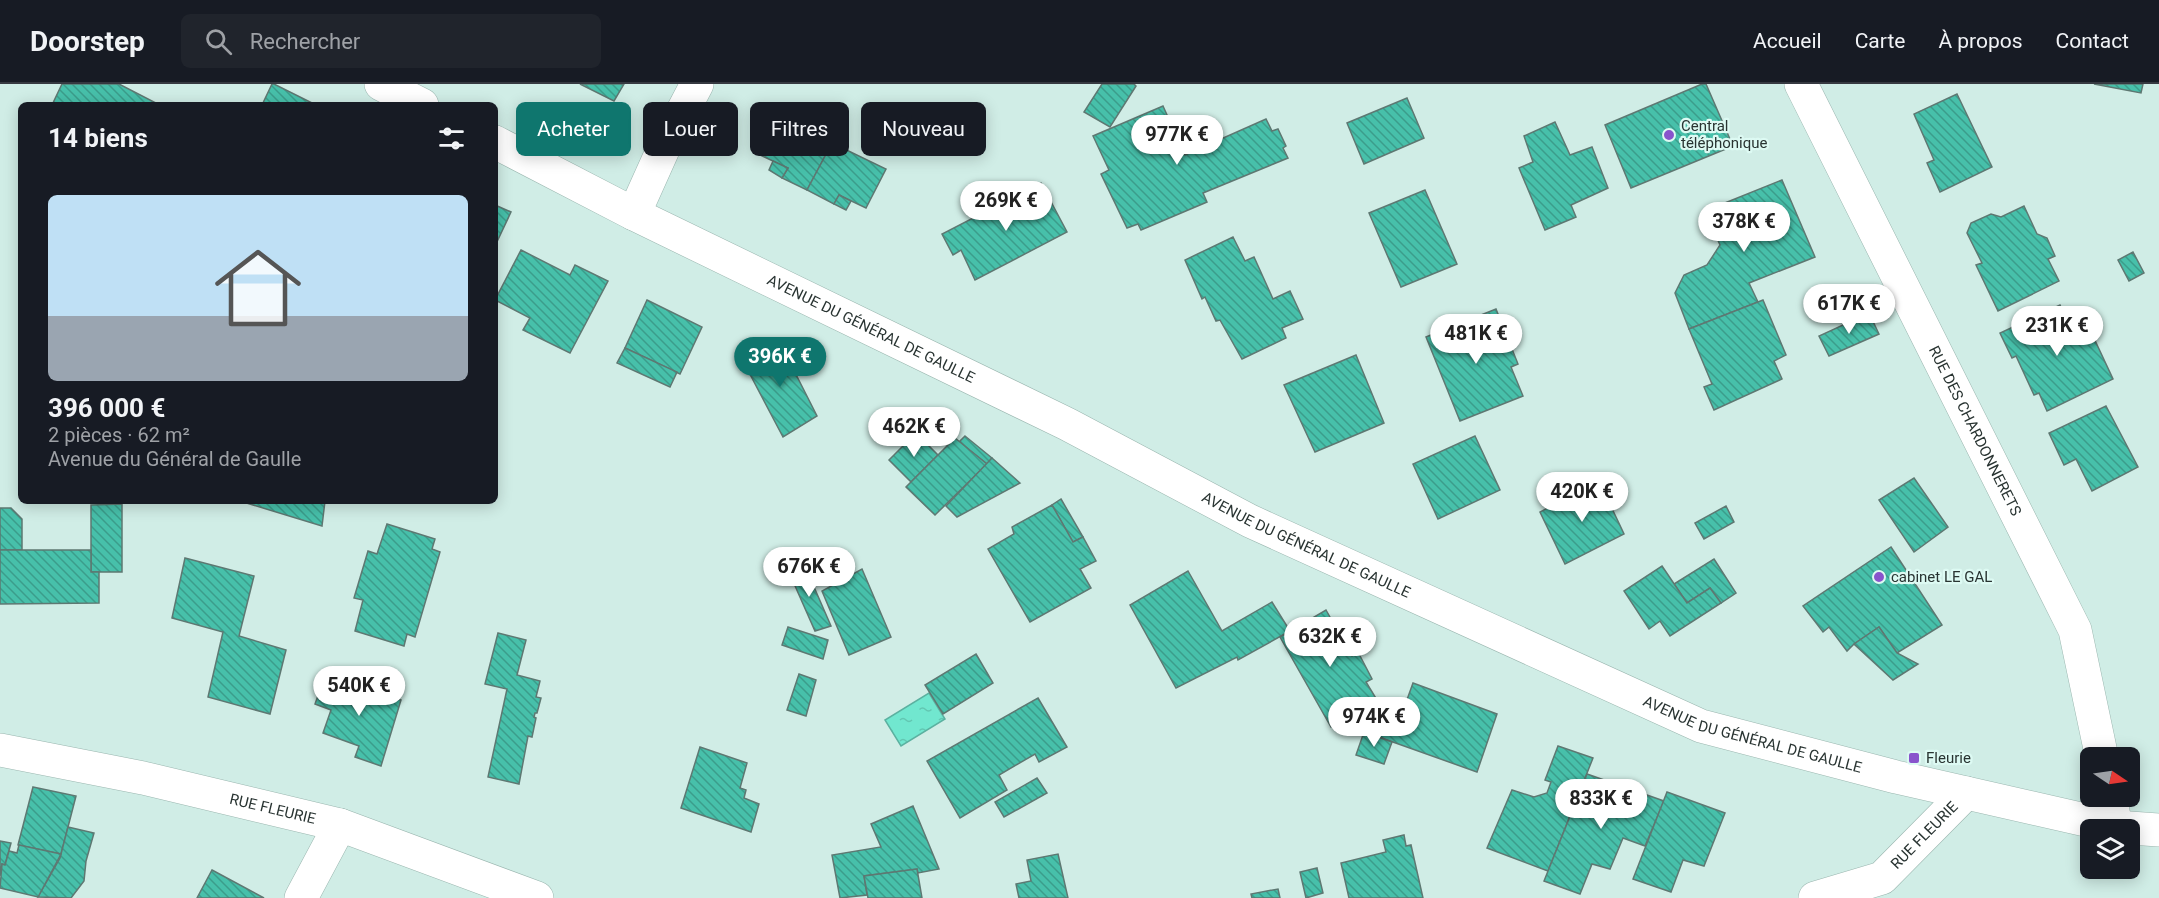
<!DOCTYPE html>
<html lang="fr">
<head>
<meta charset="utf-8">
<style>
  body { margin:0; font-family:Roboto,sans-serif; background:#20242c; color:#f1f3f6; height:100vh; display:flex; flex-direction:column; font-size:22px; white-space:nowrap }
  * { box-sizing:border-box; margin:0 }
  p { font-size:20px; color:#9ea1a6 }
  .icon { flex:none; width:33px; height:33px; fill:none; stroke:currentColor; stroke-width:2; stroke-linecap:round; stroke-linejoin:round }
  .map { position:relative; flex:1; overflow:hidden }
  .details { position:absolute; left:18px; top:18px; width:480px; height:402px; display:flex; flex-direction:column; background:#171b24; border-radius:9px; box-shadow:0 3px 15px #0003 }
  .details>* { flex:none }
  .hud { position:absolute; left:516px; top:18px; width:570px; height:54px; display:flex; gap:12px }
  .needle { width:39px; rotate:103deg }
  .buttons { position:absolute; left:2080px; top:663px; display:grid; gap:12px }
  .buttons a { display:grid; place-items:center; width:60px; height:60px; border-radius:9px; background:#171b24; box-shadow:0 3px 15px #0003; font-size:30px }
  .price { position:absolute; translate:-50% -51px; padding:0 14px; border-radius:21px; background:#fff; color:#222; font-size:20px; line-height:39px; filter:drop-shadow(0 2px 3px #0008) }
  .price::after { content:''; position:absolute; left:50%; top:36px; width:18px; height:14px; margin-left:-9px; background:inherit; clip-path:polygon(0 0,100% 0,50% 100%) }
  .price.current { background:#0f766e; color:#fff }
  ul { padding:0; list-style:none }
  li { display:grid; align-content:center; gap:12px; height:318px; padding:0 30px }
  li span { display:grid; place-items:center; height:186px; border-radius:9px; color:#555 }
  li>.icon { margin-inline-start:auto }
  span .icon { width:108px; height:108px; fill:#fffc; stroke-width:1 }
  li b { font-size:26px }
  h2 { display:flex; justify-content:space-between; align-items:center; height:72px; padding:0 30px; font-size:26px }
  .tag { padding:0 21px; border-radius:9px; background:#171b24; box-shadow:0 3px 15px #0003; font-size:21px; line-height:54px }
  .tag.current { background:#0f766e; color:#fff }
  header { display:flex; align-items:center; gap:36px; box-sizing:border-box; height:84px; padding:0 30px; background:#171b24; border-bottom:2px solid #363941 }
  header strong { font-size:28px }
  nav { display:flex; gap:33px; margin-inline-start:auto; font-size:21px }
  .search { width:420px; height:54px; background:#20242c; display:flex; align-items:center; gap:15px; box-sizing:border-box; padding:0 21px; border-radius:9px; color:#9ea1a6; font-size:22px }
  .map>svg:first-child { display:block }
  .water { fill:url(#water-ripples); stroke:#5bb1a0; stroke-width:1.5 }
  .building { fill:url(#building-back-hatch); stroke:#5e7872; stroke-width:1.5 }
  .lines { fill:none; stroke-linecap:round; stroke-linejoin:round }
  .minor-casing { stroke:#9ab6af; stroke-width:34 }
  .minor { stroke:#fff; stroke-width:33 }
  .poi-dot { fill:#8954cc; stroke:#ddfaf3; stroke-width:2 }
  .labels { text-anchor:middle; dominant-baseline:central; stroke-width:4.5; stroke-linejoin:round; paint-order:stroke }
  .poi-label { font-size:15px; fill:#293432; stroke:#ddfaf3; text-anchor:start }
  .street-label { font-size:15px; fill:#293432; stroke:#ddfaf3 }
</style>
</head>
<body>
<header>
<strong>Doorstep</strong>
<div class="search"><svg class="icon" aria-label="search" viewBox="0 0 24 24"><circle cx="10" cy="10" r="6"/><path d="M15 15l6 6"/></svg>Rechercher</div>
<nav><a>Accueil</a><a>Carte</a><a>À propos</a><a>Contact</a></nav>
</header>
<div class="map">
<svg width="2159" height="814" viewBox="0 0 2159 814">
  <defs>
    <pattern id="water-ripples" width="26" height="14" patternUnits="userSpaceOnUse" patternTransform="scale(1.5)"><rect width="26" height="14" fill="#71e7cf"/><path d="M2 4q2-2 4 0t4 0M15 11q2-2 4 0t4 0" fill="none" stroke="#62c7b2"/></pattern>
    <pattern id="building-back-hatch" width="6" height="6" patternUnits="userSpaceOnUse" patternTransform="scale(1.5)"><rect width="6" height="6" fill="#47c0aa"/><path d="M-1 5l2 2M0 0l6 6M5-1l2 2" fill="none" stroke="#3b9d8b"/></pattern>
  </defs>
  <rect width="100%" height="100%" fill="#d0ede6"/>
  <path class="water" d="M 929,609 L 945,635 L 901,662 L 885,636 Z"/>
  <g class="building">
    <path d="M 62,0 L 119,0 L 156,19 L 155,21 L 52,21 Z"/>
    <path d="M 272,0 L 274,0 L 316,21 L 262,21 Z"/>
    <path d="M 580,0 L 624,0 L 614,17 Z"/>
    <path d="M 1102,0 L 1134,0 L 1136,2 L 1110,43 L 1084,28 Z"/>
    <path d="M 1702,0 L 1706,0 L 1733,62 L 1631,104 L 1605,41 Z"/>
    <path d="M 2094,0 L 2143,0 L 2141,9 Z"/>
    <path d="M 1957,10 L 1992,83 L 1940,108 L 1927,79 L 1934,76 L 1914,30 Z"/>
    <path d="M 1407,14 L 1424,54 L 1364,80 L 1347,39 Z"/>
    <path d="M 1163,22 L 1185,71 L 1266,35 L 1272,47 L 1278,45 L 1286,62 L 1283,64 L 1288,74 L 1203,109 L 1207,118 L 1141,146 L 1138,140 L 1127,144 L 1101,90 L 1109,86 L 1093,52 Z"/>
    <path d="M 779,32 L 832,59 L 807,106 L 782,94 L 788,84 L 758,70 Z"/>
    <path d="M 1555,38 L 1570,71 L 1592,63 L 1608,104 L 1571,121 L 1576,133 L 1545,146 L 1519,84 L 1533,78 L 1524,52 Z"/>
    <path d="M 832,59 L 886,85 L 866,124 L 839,111 L 834,120 L 807,106 Z"/>
    <path d="M 773,77 L 788,84 L 782,94 L 769,86 Z"/>
    <path d="M 1782,96 L 1815,173 L 1749,199 L 1758,218 L 1689,245 L 1675,209 L 1684,191 L 1707,181 L 1720,161 L 1705,127 Z"/>
    <path d="M 1041,99 L 1067,148 L 975,196 L 961,166 L 953,171 L 942,150 Z"/>
    <path d="M 1425,106 L 1457,180 L 1401,203 L 1369,129 Z"/>
    <path d="M 839,111 L 851,117 L 846,126 L 834,120 Z"/>
    <path d="M 495,121 L 511,128 L 495,162 Z"/>
    <path d="M 2024,122 L 2037,150 L 2047,154 L 2055,172 L 2048,175 L 2059,197 L 1998,227 L 1976,181 L 1982,179 L 1967,149 L 1971,139 L 1991,130 L 2001,133 Z"/>
    <path d="M 1233,153 L 1245,177 L 1254,173 L 1273,215 L 1290,207 L 1303,235 L 1282,244 L 1286,254 L 1242,275 L 1220,236 L 1216,237 L 1205,213 L 1202,215 L 1185,176 Z"/>
    <path d="M 521,166 L 570,191 L 575,181 L 608,197 L 570,269 L 523,246 L 530,234 L 495,216 Z"/>
    <path d="M 2133,168 L 2144,189 L 2129,197 L 2118,176 Z"/>
    <path d="M 647,216 L 702,243 L 680,290 L 625,264 Z"/>
    <path d="M 1763,216 L 1786,271 L 1774,277 L 1782,295 L 1714,326 L 1704,303 L 1712,300 L 1689,245 Z"/>
    <path d="M 2060,221 L 2069,240 L 2084,233 L 2113,295 L 2047,327 L 2039,309 L 2034,311 L 2016,272 L 2012,274 L 2000,249 Z"/>
    <path d="M 1496,225 L 1518,280 L 1511,283 L 1523,312 L 1460,337 L 1426,253 Z"/>
    <path d="M 1869,229 L 1879,250 L 1829,272 L 1819,252 Z"/>
    <path d="M 778,255 L 817,332 L 783,353 L 742,275 Z"/>
    <path d="M 625,264 L 677,288 L 670,303 L 617,279 Z"/>
    <path d="M 1356,271 L 1384,339 L 1315,368 L 1284,301 Z"/>
    <path d="M 2106,322 L 2138,383 L 2092,407 L 2076,375 L 2064,381 L 2049,349 Z"/>
    <path d="M 916,349 L 938,371 L 911,398 L 889,376 Z"/>
    <path d="M 965,352 L 992,374 L 987,380 L 959,358 Z"/>
    <path d="M 1475,352 L 1500,406 L 1438,435 L 1413,380 Z"/>
    <path d="M 955,354 L 987,380 L 935,431 L 906,403 Z"/>
    <path d="M 992,374 L 1020,399 L 957,433 L 946,422 Z"/>
    <path d="M 1914,394 L 1948,443 L 1914,468 L 1879,416 Z"/>
    <path d="M 1599,397 L 1624,450 L 1565,480 L 1540,428 Z"/>
    <path d="M 1061,415 L 1083,453 L 1073,458 L 1052,421 Z"/>
    <path d="M 240,417 L 325,417 L 322,442 Z"/>
    <path d="M 122,420 L 122,488 L 91,488 L 91,421 Z"/>
    <path d="M 1052,421 L 1073,458 L 1083,453 L 1096,477 L 1080,485 L 1091,504 L 1030,538 L 988,465 L 1014,450 L 1012,443 Z"/>
    <path d="M 1726,422 L 1734,438 L 1704,455 L 1695,439 Z"/>
    <path d="M 0,424 L 11,424 L 22,435 L 22,466 L 0,466 Z"/>
    <path d="M 387,440 L 435,455 L 432,465 L 440,468 L 415,553 L 407,550 L 404,562 L 355,547 L 363,516 L 354,514 L 368,467 L 377,470 Z"/>
    <path d="M 1891,463 L 1942,541 L 1897,569 L 1879,543 L 1854,560 L 1847,567 L 1829,543 L 1823,548 L 1803,522 Z"/>
    <path d="M 0,466 L 91,466 L 91,488 L 99,488 L 99,519 L 0,520 Z"/>
    <path d="M 185,474 L 254,492 L 239,552 L 286,566 L 270,630 L 208,613 L 223,548 L 172,534 Z"/>
    <path d="M 1714,475 L 1736,509 L 1721,519 L 1710,504 L 1687,519 L 1674,500 Z"/>
    <path d="M 804,480 L 831,542 L 815,547 L 788,486 Z"/>
    <path d="M 1662,482 L 1687,519 L 1710,504 L 1721,519 L 1670,552 L 1660,537 L 1649,545 L 1624,507 Z"/>
    <path d="M 862,485 L 891,553 L 849,571 L 822,507 Z"/>
    <path d="M 1188,487 L 1222,547 L 1272,518 L 1290,547 L 1238,576 L 1237,573 L 1176,604 L 1130,521 Z"/>
    <path d="M 1326,526 L 1352,572 L 1358,568 L 1372,595 L 1366,598 L 1377,616 L 1331,643 L 1280,553 Z"/>
    <path d="M 788,543 L 828,556 L 823,575 L 782,561 Z"/>
    <path d="M 1879,543 L 1897,569 L 1918,580 L 1893,596 L 1854,560 Z"/>
    <path d="M 498,549 L 526,556 L 517,591 L 540,597 L 536,613 L 541,614 L 537,629 L 535,629 L 534,633 L 536,634 L 532,653 L 528,652 L 519,700 L 488,693 L 507,605 L 485,600 Z"/>
    <path d="M 976,570 L 993,599 L 943,630 L 925,601 Z"/>
    <path d="M 799,590 L 816,596 L 806,632 L 787,626 Z"/>
    <path d="M 325,592 L 401,616 L 381,682 L 355,673 L 359,662 L 323,649 L 331,626 L 315,620 Z"/>
    <path d="M 1413,599 L 1497,630 L 1477,688 L 1362,647 L 1369,628 L 1399,638 Z"/>
    <path d="M 1038,614 L 1067,663 L 1039,678 L 1035,670 L 999,691 L 1007,706 L 960,734 L 927,677 Z"/>
    <path d="M 1364,648 L 1392,658 L 1384,680 L 1356,671 Z"/>
    <path d="M 1558,662 L 1593,674 L 1548,787 L 1487,764 L 1512,706 L 1534,713 L 1547,709 L 1551,698 L 1545,696 Z"/>
    <path d="M 700,663 L 747,679 L 740,704 L 746,706 L 744,714 L 759,720 L 751,748 L 681,724 Z"/>
    <path d="M 1587,690 L 1664,717 L 1645,762 L 1623,754 L 1610,785 L 1592,780 L 1580,810 L 1544,797 Z"/>
    <path d="M 1037,694 L 1047,709 L 1004,733 L 995,718 Z"/>
    <path d="M 33,703 L 76,712 L 61,770 L 18,761 Z"/>
    <path d="M 1667,708 L 1725,729 L 1704,782 L 1683,776 L 1671,808 L 1633,795 Z"/>
    <path d="M 913,722 L 939,785 L 918,789 L 917,785 L 864,792 L 867,811 L 840,814 L 832,771 L 881,763 L 871,740 Z"/>
    <path d="M 68,743 L 94,749 L 86,777 L 84,797 L 71,814 L 38,813 L 60,774 Z"/>
    <path d="M 1404,751 L 1406,762 L 1411,761 L 1423,814 L 1349,814 L 1341,779 L 1386,768 L 1383,756 Z"/>
    <path d="M 0,757 L 11,759 L 5,781 L 2,780 L 0,792 Z"/>
    <path d="M 19,761 L 61,770 L 38,813 L 0,804 L 2,780 L 5,781 L 9,767 L 17,769 Z"/>
    <path d="M 1058,770 L 1068,814 L 1019,814 L 1016,800 L 1031,797 L 1027,776 Z"/>
    <path d="M 1317,784 L 1323,809 L 1306,814 L 1300,788 Z"/>
    <path d="M 917,785 L 922,814 L 868,814 L 864,792 Z"/>
    <path d="M 212,786 L 264,814 L 197,814 Z"/>
    <path d="M 1278,805 L 1280,814 L 1252,814 L 1251,810 Z"/>
  </g>
  <g class="lines">
    <g class="minor-casing">
      <g id="minor">
        <path d="M 381,0 L 422,21"/>
        <path id="s1" d="M 1801,0 L 2075,546 L 2102,674"/>
        <path id="s2" d="M 495,58 L 634,130 L 1067,340 L 1250,437 L 1701,642 L 1896,693 L 2116,743 L 2159,746"/>
        <path d="M 634,130 L 665,61 L 697,0"/>
        <path id="s3" d="M 0,666 L 143,694 L 340,741 L 537,814"/>
        <path d="M 2110,712 L 2116,743"/>
        <path d="M 301,814 L 340,741"/>
        <path id="s4" d="M 1815,814 L 1882,794 L 1966,709"/>
      </g>
    </g>
    <use href="#minor" class="minor"/>
  </g>
  <g class="poi-dot">
    <circle cx="1669" cy="51" r="6"/>
    <circle cx="1879" cy="493" r="6"/>
    <rect x="1908" y="668" width="12" height="12" rx="3"/>
  </g>
  <g class="labels">
    <g class="poi-label">
      <text x="1681" y="42">Central<tspan x="1681" dy="17">téléphonique</tspan></text>
      <text x="1891" y="493">cabinet LE GAL</text>
      <text x="1926" y="674">Fleurie</text>
    </g>
    <g class="street-label">
      <text stroke="none"><textPath href="#s2" startOffset="420">AVENUE DU GÉNÉRAL DE GAULLE</textPath></text>
      <text stroke="none"><textPath href="#s1" startOffset="388">RUE DES CHARDONNERETS</textPath></text>
      <text stroke="none"><textPath href="#s2" startOffset="906">AVENUE DU GÉNÉRAL DE GAULLE</textPath></text>
      <text stroke="none"><textPath href="#s2" startOffset="1392">AVENUE DU GÉNÉRAL DE GAULLE</textPath></text>
      <text stroke="none"><textPath href="#s3" startOffset="279">RUE FLEURIE</textPath></text>
      <text stroke="none"><textPath href="#s4" startOffset="130">RUE FLEURIE</textPath></text>
    </g>
  </g>
</svg>
<div class="buttons">
<a><svg class="needle" viewBox="-14 -14 28 28"><path d="M0-13l5 13h-10z" fill="#e53935"/><path d="M0 13l5-13h-10z" fill="#9ea1a6"/></svg></a>
<a><svg class="icon" aria-label="layers" viewBox="0 0 24 24"><path d="M12 4l9 5-9 5-9-5zM3 14l9 5 9-5"/></svg></a>
</div>
<b class="price" style="left:1177px;top:82px">977K €</b>
<b class="price" style="left:1006px;top:148px">269K €</b>
<b class="price" style="left:1744px;top:169px">378K €</b>
<b class="price" style="left:1849px;top:251px">617K €</b>
<b class="price" style="left:2057px;top:273px">231K €</b>
<b class="price" style="left:1476px;top:281px">481K €</b>
<b class="price current" style="left:780px;top:304px">396K €</b>
<b class="price" style="left:914px;top:374px">462K €</b>
<b class="price" style="left:1582px;top:439px">420K €</b>
<b class="price" style="left:809px;top:514px">676K €</b>
<b class="price" style="left:1330px;top:584px">632K €</b>
<b class="price" style="left:359px;top:633px">540K €</b>
<b class="price" style="left:1374px;top:664px">974K €</b>
<b class="price" style="left:1601px;top:746px">833K €</b>
<div class="hud">
<a class="tag current">Acheter</a>
<a class="tag">Louer</a>
<a class="tag">Filtres</a>
<a class="tag">Nouveau</a>
</div>
<section class="details">
<h2>14 biens<svg class="icon" aria-label="filters" viewBox="0 0 24 24"><path d="M4 7h16M4 17h16"/><circle cx="9" cy="7" r="2"/><circle cx="15" cy="17" r="2"/></svg></h2>
<ul>
<li><span style="background:linear-gradient(#bfe0f5 65%,#9aa5b1 0)"><svg class="icon" aria-label="home" viewBox="0 0 24 24"><path d="M3 11l9-7 9 7M6 9v11h12V9"/></svg></span><div><b>396 000 €</b><p>2 pièces · 62 m²</p><p>Avenue du Général de Gaulle</p></div></li>
</ul>
</section>
</div>
</body>
</html>
